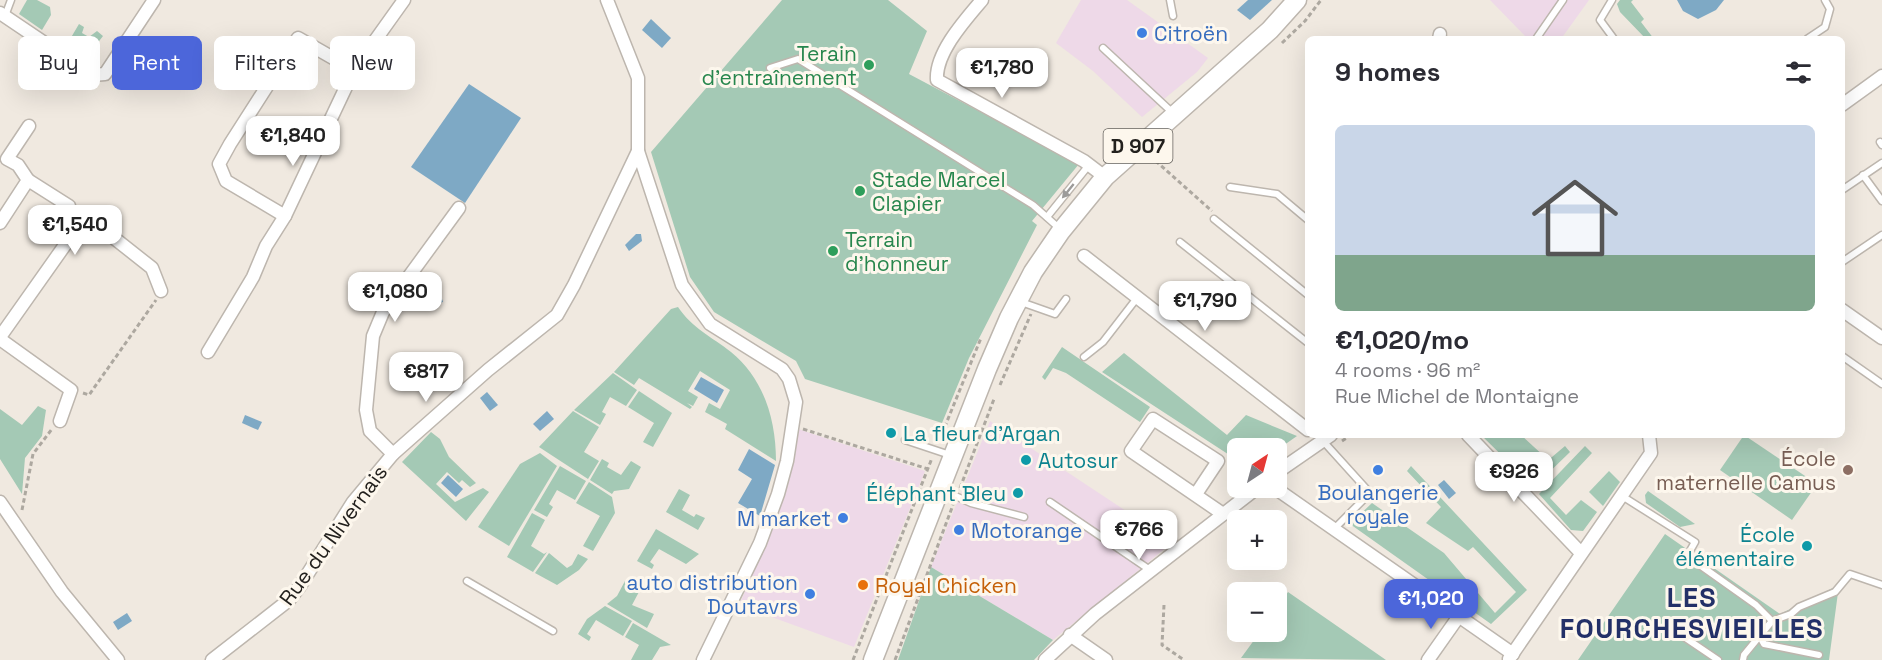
<!DOCTYPE html>
<html lang="en">
<head>
<meta charset="utf-8">
<style>
  body { margin:0; font-family:"Space Grotesk",sans-serif; background:#f7f7f7; color:#2b2b33; height:100vh; display:flex; flex-direction:column; font-size:22px; white-space:nowrap }
  * { box-sizing:border-box; margin:0 }
  p { font-size:20px; color:#7c7c81 }
  .icon { flex:none; width:33px; height:33px; fill:none; stroke:currentColor; stroke-width:2; stroke-linecap:round; stroke-linejoin:round }
  .map { position:relative; flex:1; overflow:hidden }
  .sheet { position:absolute; left:1305px; top:36px; width:540px; height:402px; display:flex; flex-direction:column; background:#fff; border-radius:9px; box-shadow:0 6px 24px #0002 }
  .sheet>* { flex:none }
  .banner { position:absolute; left:18px; top:36px; width:570px; height:54px; display:flex; gap:12px }
  .needle { width:39px; rotate:36deg }
  .buttons { position:absolute; left:1227px; top:438px; display:grid; gap:12px }
  .buttons a { display:grid; place-items:center; width:60px; height:60px; border-radius:9px; background:#fff; box-shadow:0 6px 24px #0002; font-size:30px }
  .price { position:absolute; translate:-50% -51px; padding:0 14px; border-radius:12px; background:#fff; color:#222; font-size:20px; line-height:39px; filter:drop-shadow(0 2px 3px #0008) }
  .price::after { content:''; position:absolute; left:50%; top:36px; width:18px; height:14px; margin-left:-9px; background:inherit; clip-path:polygon(0 0,100% 0,50% 100%) }
  .price.active { background:#4c66da; color:#fff }
  ul { padding:0; list-style:none }
  li { display:grid; align-content:center; gap:12px; height:318px; padding:0 30px }
  li+li { border-top:2px solid #e1e1e2 }
  li span { display:grid; place-items:center; height:186px; border-radius:9px; color:#555 }
  li>.icon { margin-inline-start:auto }
  span .icon { width:108px; height:108px; fill:#fffc; stroke-width:1 }
  li b { font-size:26px }
  h2 { display:flex; justify-content:space-between; align-items:center; height:72px; padding:0 30px; font-size:26px }
  .tag { padding:0 21px; border-radius:9px; background:#fff; box-shadow:0 6px 24px #0002; font-size:21px; line-height:54px }
  .tag.active { background:#4c66da; color:#fff }
  .map>svg:first-child { display:block }
  .commercial { fill:#eed9e8 }
  .green { fill:#a4c9b5 }
  .water { fill:#7ea9c5 }
  .lines { fill:none; stroke-linecap:round; stroke-linejoin:round }
  .lane-casing { stroke:#bdb6ae; stroke-width:9 }
  .street-casing { stroke:#bdb6ae; stroke-width:15 }
  .primary-casing { stroke:#bdb6ae; stroke-width:21 }
  .path { stroke:#ada8a0; stroke-width:3; stroke-dasharray:4.5 3; stroke-linecap:butt }
  .lane { stroke:#fff; stroke-width:6 }
  .street { stroke:#fff; stroke-width:12 }
  .primary { stroke:#fff; stroke-width:18 }
  .oneway { fill:#9c9b9a }
  .shop-dot { fill:#3f7fe0; stroke:#fdf7ed; stroke-width:2 }
  .leisure-dot { fill:#2e9e5b; stroke:#fdf7ed; stroke-width:2 }
  .culture-dot { fill:#0f9aa8; stroke:#fdf7ed; stroke-width:2 }
  .education-dot { fill:#8d6e63; stroke:#fdf7ed; stroke-width:2 }
  .food-dot { fill:#e8710a; stroke:#fdf7ed; stroke-width:2 }
  .labels { text-anchor:middle; dominant-baseline:central; stroke-width:6; stroke-linejoin:round; paint-order:stroke }
  .shield { fill:#fdf7ed; stroke:#64615c; stroke-width:1.5 }
  .shield-label { font-size:20px; font-weight:bold; fill:#23211e }
  .shop-label { font-size:21px; fill:#366cbe; stroke:#fdf7ed; text-anchor:start }
  .leisure-label { font-size:21px; fill:#27864d; stroke:#fdf7ed; text-anchor:start }
  .culture-label { font-size:21px; fill:#0d838f; stroke:#fdf7ed; text-anchor:start }
  .education-label { font-size:21px; fill:#785e54; stroke:#fdf7ed; text-anchor:end }
  .street-label { font-size:21px; fill:#23211e; stroke:#fdf7ed }
  .food-label { font-size:21px; fill:#c56008; stroke:#fdf7ed; text-anchor:start }
  .district-label { font-size:27px; font-weight:bold; letter-spacing:1.5px; fill:#233068; stroke:#fdf7ed }
</style>
</head>
<body>
<div class="map">
<svg width="1882" height="660" viewBox="0 0 1882 660">
  <rect width="100%" height="100%" fill="#f0e9e0"/>
  <g class="commercial">
    <path d="M 1081,0 L 1127,0 L 1208,58 L 1197,72 L 1142,117 L 1093,71 L 1056,43 Z"/>
    <path d="M 1490,0 L 1589,0 L 1561,39 L 1528,39 Z"/>
    <path d="M 990,421 L 1173,542 L 1053,640 L 931,567 Z"/>
    <path d="M 798,429 L 925,471 L 854,647 L 739,605 L 778,518 Z"/>
  </g>
  <g class="green">
    <path d="M 27,0 L 37,0 L 50,7 L 51,15 L 42,30 L 19,14 Z"/>
    <path d="M 782,0 L 888,0 L 927,31 L 909,74 L 1079,164 L 1032,221 L 1037,225 L 969,358 L 942,423 L 805,379 L 796,361 L 714,312 L 690,277 L 651,152 Z"/>
    <path d="M 1620,0 L 1633,0 L 1631,2 L 1644,19 L 1641,22 L 1654,39 L 1646,39 L 1620,12 L 1617,4 Z"/>
    <path d="M 79,24 L 84,27 L 82,33 L 89,37 L 97,31 L 103,36 L 86,58 L 66,46 Z"/>
    <path d="M 678,307 C 692,328 712,337 731,352 C 764,379 776,420 776,461 L 725,429 L 727,424 L 705,412 L 709,403 L 720,409 L 730,390 L 700,371 L 688,391 L 698,397 L 693,406 L 687,403 L 692,407 L 690,409 L 639,378 L 634,385 L 614,372 L 671,309 Z"/>
    <path d="M 1062,347 L 1150,407 L 1140,422 L 1066,373 L 1053,368 L 1045,380 L 1042,377 Z"/>
    <path d="M 1124,353 L 1227,435 L 1246,415 L 1297,436 L 1277,450 L 1238,448 L 1237,460 L 1102,372 Z"/>
    <path d="M 613,373 L 637,390 L 626,406 L 610,397 L 602,412 L 606,414 L 600,425 L 574,410 Z"/>
    <path d="M 639,391 L 672,413 L 653,447 L 643,442 L 654,423 L 628,407 Z"/>
    <path d="M 38,406 L 46,410 L 42,436 L 25,458 L 22,494 L 0,459 L 0,409 L 22,425 Z"/>
    <path d="M 573,411 L 599,427 L 584,452 L 599,461 L 588,479 L 539,447 Z"/>
    <path d="M 431,432 L 440,439 L 449,457 L 476,483 L 470,487 L 462,480 L 459,483 L 447,472 L 436,484 L 455,502 L 483,488 L 489,492 L 466,521 L 402,462 Z"/>
    <path d="M 1481,435 L 1521,435 L 1546,458 L 1552,457 L 1565,446 L 1570,452 L 1534,487 Z"/>
    <path d="M 1744,435 L 1817,484 L 1792,520 L 1720,470 Z"/>
    <path d="M 1585,446 L 1592,453 L 1550,498 L 1566,515 L 1581,500 L 1597,512 L 1583,531 L 1571,530 L 1539,494 Z"/>
    <path d="M 540,453 L 557,466 L 509,546 L 478,527 L 520,464 Z"/>
    <path d="M 602,459 L 609,463 L 607,467 L 621,475 L 631,461 L 641,467 L 629,489 L 614,491 L 612,494 L 590,480 Z"/>
    <path d="M 560,466 L 586,481 L 575,500 L 557,490 L 549,504 L 553,507 L 547,517 L 534,510 Z"/>
    <path d="M 1411,466 L 1527,590 L 1491,624 L 1350,524 L 1372,503 L 1444,553 L 1495,613 L 1516,592 L 1473,547 L 1468,551 L 1426,523 L 1441,507 L 1407,471 Z"/>
    <path d="M 1609,471 L 1620,482 L 1603,506 L 1589,492 Z"/>
    <path d="M 589,482 L 612,497 L 615,513 L 593,551 L 583,546 L 600,516 L 576,503 Z"/>
    <path d="M 679,489 L 690,495 L 682,510 L 694,517 L 696,514 L 705,518 L 698,530 L 666,512 Z"/>
    <path d="M 1648,491 L 1695,524 L 1680,527 L 1646,503 L 1645,495 Z"/>
    <path d="M 532,513 L 545,520 L 531,546 L 544,554 L 547,552 L 533,572 L 507,557 Z"/>
    <path d="M 656,529 L 699,554 L 686,564 L 659,549 L 650,562 L 654,565 L 652,569 L 637,561 Z"/>
    <path d="M 1665,534 L 1780,614 L 1839,585 L 1829,660 L 1578,660 Z"/>
    <path d="M 549,553 L 567,568 L 572,565 L 578,554 L 588,559 L 579,570 L 557,585 L 535,573 Z"/>
    <path d="M 931,567 L 1053,640 L 1034,660 L 898,660 Z"/>
    <path d="M 625,581 L 640,590 L 632,605 L 654,614 L 647,628 L 607,604 L 617,596 Z"/>
    <path d="M 1288,592 L 1386,660 L 1241,658 L 1260,632 L 1276,632 L 1277,608 Z"/>
    <path d="M 605,606 L 632,621 L 623,636 L 596,620 L 587,634 L 591,637 L 589,641 L 578,634 L 587,619 Z"/>
    <path d="M 633,623 L 671,645 L 660,647 L 652,660 L 631,660 L 639,645 L 625,637 Z"/>
  </g>
  <g class="water">
    <path d="M 1248,0 L 1272,0 L 1250,20 L 1237,10 Z"/>
    <path d="M 1677,0 L 1724,0 L 1716,10 L 1698,19 L 1683,11 Z"/>
    <path d="M 651,19 L 671,38 L 662,48 L 642,30 Z"/>
    <path d="M 469,84 L 521,118 L 465,203 L 411,167 Z"/>
    <path d="M 636,234 L 641,234 L 642,241 L 629,251 L 625,245 Z"/>
    <path d="M 440,293 L 443,302 L 421,308 L 418,299 Z"/>
    <path d="M 701,377 L 724,390 L 717,403 L 694,389 Z"/>
    <path d="M 487,392 L 498,405 L 490,411 L 480,398 Z"/>
    <path d="M 547,411 L 554,419 L 540,431 L 533,424 Z"/>
    <path d="M 245,415 L 262,422 L 258,430 L 242,423 Z"/>
    <path d="M 749,449 L 775,465 L 760,516 L 738,503 L 752,479 L 738,470 Z"/>
    <path d="M 448,475 L 463,489 L 456,497 L 441,483 Z"/>
    <path d="M 1444,480 L 1456,493 L 1449,499 L 1438,485 Z"/>
    <path d="M 127,613 L 132,621 L 118,630 L 113,622 Z"/>
  </g>
  <g class="lines">
    <g class="lane-casing">
      <g id="lane">
        <path d="M 1170,0 L 1173,16"/>
        <path d="M 1612,0 L 1600,20 L 1614,39"/>
        <path d="M 5,16 L 11,0"/>
        <path d="M 1536,39 L 1563,0"/>
        <path d="M 1807,39 L 1825,27 L 1830,9 L 1825,0"/>
        <path d="M 1103,48 L 1174,114"/>
        <path d="M 770,68 L 798,59 L 1033,205 L 1059,228"/>
        <path d="M 1880,142 L 1882,145"/>
        <path d="M 1863,175 L 1882,201"/>
        <path d="M 1230,187 L 1277,194 L 1308,220"/>
        <path d="M 1842,190 L 1882,163"/>
        <path d="M 1047,217 L 1089,165"/>
        <path d="M 1214,219 L 1308,295"/>
        <path d="M 1180,242 L 1308,343"/>
        <path d="M 1842,262 L 1882,235"/>
        <path d="M 1021,302 L 1055,314 L 1066,299"/>
        <path d="M 1842,356 L 1882,384"/>
        <path d="M 1084,357 L 1103,342 L 1137,298"/>
        <path d="M 905,440 L 950,455"/>
        <path d="M 1323,441 L 1370,493 L 1334,529"/>
        <path d="M 942,490 L 971,503 L 1024,517"/>
        <path d="M 1622,496 L 1695,542 L 1687,556 L 1756,605 L 1772,621"/>
        <path d="M 1050,502 L 1150,570"/>
        <path d="M 467,581 L 553,631"/>
        <path d="M 1759,635 L 1764,644 L 1819,655"/>
        <path d="M 1684,637 L 1718,660"/>
        <path d="M 1743,660 L 1744,655 L 1772,621 L 1791,614 L 1799,607 L 1835,592 L 1850,574 L 1882,585"/>
      </g>
    </g>
    <g class="street-casing">
      <g id="street">
        <path d="M 607,0 L 638,78 L 638,151 L 682,285 L 710,324 L 782,369 L 789,379 L 796,402 L 787,461 L 778,494 L 760,543 L 703,660"/>
        <path d="M 982,0 C 965,20 935,53 937,80 L 1084,161 L 1105,177"/>
        <path d="M 0,13 L 92,75 L 105,74 L 154,0"/>
        <path d="M 1439,39 L 1440,34"/>
        <path d="M 1842,105 L 1882,76"/>
        <path d="M 28,180 L 69,206"/>
        <path d="M 285,216 L 226,181 L 219,164 L 230,144 L 298,38 L 354,70"/>
        <path d="M 0,223 L 28,180 L 18,165 L 7,159 L 29,126"/>
        <path d="M 1084,256 L 1308,430"/>
        <path d="M 1842,310 L 1882,338"/>
        <path d="M 0,337 L 77,228 L 85,221 L 95,223 L 152,268 L 161,291"/>
        <path d="M 0,339 L 71,390 L 60,421"/>
        <path d="M 208,352 L 253,277 L 266,246 L 285,216 L 354,70 L 404,0"/>
        <path d="M 1468,435 L 1581,553"/>
        <path d="M 393,454 L 370,431 L 366,410 L 373,336 L 383,312 L 459,208"/>
        <path d="M 1276,473 L 1331,435"/>
        <path d="M 1275,488 L 1513,654"/>
        <path d="M 1196,494 L 1218,461 L 1153,419 L 1131,451 L 1223,514"/>
        <path d="M 0,502 L 62,592 L 118,660"/>
        <path d="M 1070,635 L 1106,660"/>
        <path d="M 1509,659 L 1651,453 L 1649,435"/>
        <path d="M 212,660 L 289,600 L 300,586 L 353,502 L 393,454 L 488,370 L 557,315 L 574,285 L 638,151"/>
        <path d="M 1045,660 L 1095,614 L 1257,488"/>
        <path d="M 1428,660 L 1459,616"/>
      </g>
    </g>
    <g class="primary-casing">
      <path id="primary" d="M 873,660 L 987,369 L 1009,318 L 1033,272 L 1061,231 L 1105,177 L 1270,30 L 1297,0"/>
    </g>
    <g class="path">
      <path d="M 1282,43 L 1305,21 L 1321,0"/>
      <path d="M 1150,156 L 1212,211"/>
      <path d="M 1000,385 L 1031,314"/>
      <path d="M 83,393 L 89,395 L 156,300"/>
      <path d="M 803,429 L 928,469"/>
      <path d="M 939,441 L 981,338"/>
      <path d="M 1342,441 L 1351,435"/>
      <path d="M 960,488 L 994,399"/>
      <path d="M 22,510 L 33,454 L 52,429"/>
      <path d="M 1164,605 L 1162,645 L 1184,660"/>
      <path d="M 853,660 L 932,458"/>
      <path d="M 895,660 L 953,505"/>
    </g>
    <use href="#lane" class="lane"/>
    <use href="#street" class="street"/>
    <use href="#primary" class="primary"/>
  </g>
  <defs><path id="oneway-solid" d="M-6-.8H1V-3.2L6.5 0L1 3.2V.8H-6Z" transform="scale(1.5)"/></defs>
  <use class="oneway" href="#oneway-solid" transform="translate(1068 191) rotate(129)"/>
  <g class="shop-dot">
    <circle cx="1142" cy="33" r="6"/>
    <circle cx="1378" cy="470" r="6"/>
    <circle cx="843" cy="518" r="6"/>
    <circle cx="959" cy="530" r="6"/>
    <circle cx="810" cy="594" r="6"/>
  </g>
  <g class="leisure-dot">
    <circle cx="869" cy="65" r="6"/>
    <circle cx="860" cy="191" r="6"/>
    <circle cx="833" cy="251" r="6"/>
  </g>
  <g class="culture-dot">
    <circle cx="891" cy="433" r="6"/>
    <circle cx="1026" cy="460" r="6"/>
    <circle cx="1018" cy="493" r="6"/>
    <circle cx="1807" cy="546" r="6"/>
  </g>
  <circle class="education-dot" cx="1848" cy="470" r="6"/>
  <circle class="food-dot" cx="863" cy="585" r="6"/>
  <g class="labels">
    <rect class="shield" x="1103.5" y="129" width="69" height="34" rx="4.5"/>
    <g class="shield-label">
      <text x="1138" y="146">D 907</text>
    </g>
    <g class="shop-label">
      <text x="1154" y="33">Citroën</text>
      <text x="1378" y="492" text-anchor="middle">Boulangerie<tspan x="1378" dy="24">royale</tspan></text>
      <text x="831" y="518" text-anchor="end">M market</text>
      <text x="971" y="530">Motorange</text>
      <text x="798" y="582" text-anchor="end">auto distribution<tspan x="798" dy="24">Doutavrs</tspan></text>
    </g>
    <g class="leisure-label">
      <text x="857" y="53" text-anchor="end">Terain<tspan x="857" dy="24">d'entraînement</tspan></text>
      <text x="872" y="179">Stade Marcel<tspan x="872" dy="24">Clapier</tspan></text>
      <text x="845" y="239">Terrain<tspan x="845" dy="24">d'honneur</tspan></text>
    </g>
    <g class="culture-label">
      <text x="903" y="433">La fleur d'Argan</text>
      <text x="1038" y="460">Autosur</text>
      <text x="1006" y="493" text-anchor="end">Éléphant Bleu</text>
      <text x="1795" y="534" text-anchor="end">École<tspan x="1795" dy="24">élémentaire</tspan></text>
    </g>
    <g class="education-label">
      <text x="1836" y="458">École<tspan x="1836" dy="24">maternelle Camus</tspan></text>
    </g>
    <g class="street-label">
      <text transform="translate(333 535) rotate(-54)">Rue du Nivernais</text>
    </g>
    <g class="food-label">
      <text x="875" y="585">Royal Chicken</text>
    </g>
    <g class="district-label">
      <text x="1692" y="597">LES<tspan x="1692" dy="31">FOURCHESVIEILLES</tspan></text>
    </g>
  </g>
</svg>
<div class="buttons">
<a><svg class="needle" viewBox="-14 -14 28 28"><path d="M0-13l5 13h-10z" fill="#e53935"/><path d="M0 13l5-13h-10z" fill="#7c7c81"/></svg></a>
<a>+</a>
<a>−</a>
</div>
<b class="price" style="left:1002px;top:99px">€1,780</b>
<b class="price" style="left:293px;top:167px">€1,840</b>
<b class="price" style="left:75px;top:256px">€1,540</b>
<b class="price" style="left:395px;top:323px">€1,080</b>
<b class="price" style="left:1205px;top:332px">€1,790</b>
<b class="price" style="left:426px;top:403px">€817</b>
<b class="price" style="left:1514px;top:503px">€926</b>
<b class="price" style="left:1139px;top:561px">€766</b>
<b class="price active" style="left:1431px;top:630px">€1,020</b>
<div class="banner">
<a class="tag">Buy</a>
<a class="tag active">Rent</a>
<a class="tag">Filters</a>
<a class="tag">New</a>
</div>
<section class="sheet">
<h2>9 homes<svg class="icon" aria-label="filters" viewBox="0 0 24 24"><path d="M4 7h16M4 17h16"/><circle cx="9" cy="7" r="2"/><circle cx="15" cy="17" r="2"/></svg></h2>
<ul>
<li><span style="background:linear-gradient(#c9d6e8 70%,#7fa58c 0)"><svg class="icon" aria-label="home" viewBox="0 0 24 24"><path d="M3 11l9-7 9 7M6 9v11h12V9"/></svg></span><div><b>€1,020/mo</b><p>4 rooms · 96 m²</p><p>Rue Michel de Montaigne</p></div></li>
</ul>
</section>
</div>
</body>
</html>
